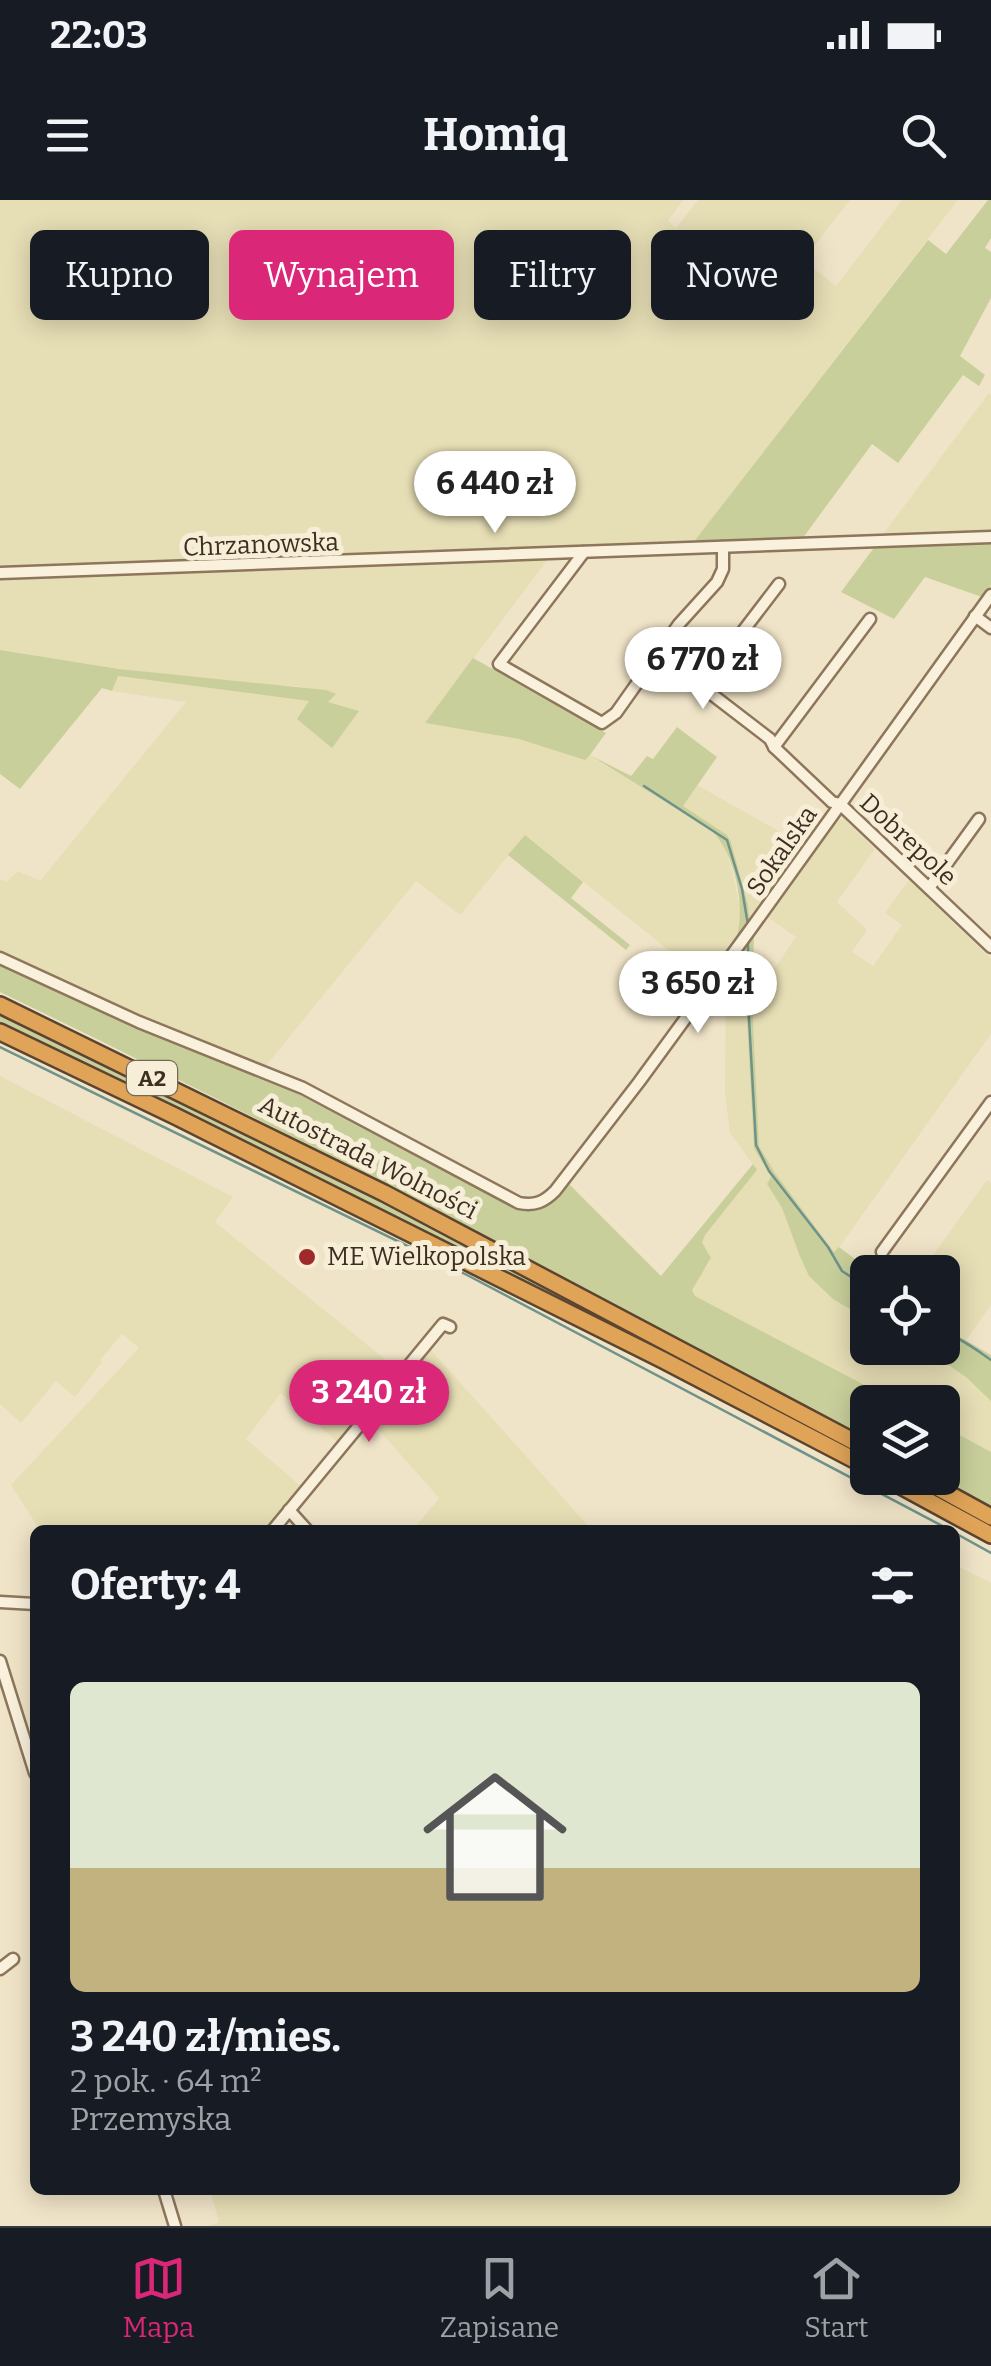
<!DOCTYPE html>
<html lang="pl">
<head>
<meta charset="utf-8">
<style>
  body { margin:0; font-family:Bitter,serif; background:#20242c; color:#f1f3f6; height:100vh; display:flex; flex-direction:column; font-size:38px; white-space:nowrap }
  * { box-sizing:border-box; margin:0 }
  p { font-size:32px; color:#9ea1a6 }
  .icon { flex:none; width:55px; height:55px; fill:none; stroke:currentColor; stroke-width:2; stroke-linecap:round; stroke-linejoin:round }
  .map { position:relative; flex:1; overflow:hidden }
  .panel { position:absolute; left:30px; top:1325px; width:930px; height:670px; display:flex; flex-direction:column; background:#171b24; border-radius:15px; box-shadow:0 5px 25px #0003 }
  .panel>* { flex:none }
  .banner { position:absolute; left:30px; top:30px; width:932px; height:90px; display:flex; gap:20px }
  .buttons { position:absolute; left:850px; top:1055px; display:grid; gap:20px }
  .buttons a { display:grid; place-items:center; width:110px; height:110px; border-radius:15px; background:#171b24; box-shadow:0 5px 25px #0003; font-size:50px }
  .price { position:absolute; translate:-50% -85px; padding:0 22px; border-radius:35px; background:#fff; color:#222; font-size:32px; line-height:65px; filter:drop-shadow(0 2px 5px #0008) }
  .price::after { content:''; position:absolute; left:50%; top:60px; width:30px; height:22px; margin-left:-15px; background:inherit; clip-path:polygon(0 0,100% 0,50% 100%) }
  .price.selected { background:#db2777; color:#fff }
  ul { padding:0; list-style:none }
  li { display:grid; align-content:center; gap:20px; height:530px; padding:0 40px }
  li+li { border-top:2px solid #363941 }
  li span { display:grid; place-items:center; height:310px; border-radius:15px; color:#555 }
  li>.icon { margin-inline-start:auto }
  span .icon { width:180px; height:180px; fill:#fffc; stroke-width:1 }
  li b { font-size:42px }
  h2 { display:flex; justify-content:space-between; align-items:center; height:120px; padding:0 40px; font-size:42px }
  .chip { padding:0 35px; border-radius:15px; background:#171b24; box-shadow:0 5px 25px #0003; font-size:35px; line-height:90px }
  .chip.selected { background:#db2777; color:#fff }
  .status { display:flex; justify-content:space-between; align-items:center; height:70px; padding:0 50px; background:#171b24; direction:ltr }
  .status svg { height:28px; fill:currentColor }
  header { display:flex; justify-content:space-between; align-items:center; height:130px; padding:0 40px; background:#171b24; font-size:45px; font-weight:700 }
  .dock { display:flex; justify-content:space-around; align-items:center; height:140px; border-top:2px solid #363941; background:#171b24; font-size:28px; color:#9ea1a6 }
  .dock a { display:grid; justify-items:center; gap:5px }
  .dock .selected { color:#db2777 }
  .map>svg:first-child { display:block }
  .farmland { fill:#e6deb5 }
  .green { fill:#c9cf9b }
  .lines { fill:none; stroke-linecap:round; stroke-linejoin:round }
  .stream { stroke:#6f938a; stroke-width:2.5 }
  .minor-casing { stroke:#8d765c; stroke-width:15 }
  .highway-casing { stroke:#5b4430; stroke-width:20 }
  .minor { stroke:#faf1dc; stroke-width:10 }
  .highway { stroke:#e0a458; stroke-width:15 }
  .poi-dot { fill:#9e2a2b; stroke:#f7eed8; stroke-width:4 }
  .labels { text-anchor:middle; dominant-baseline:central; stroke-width:10; stroke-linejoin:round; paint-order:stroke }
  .shield { fill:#f7eed8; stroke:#756857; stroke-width:2.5 }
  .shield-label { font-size:22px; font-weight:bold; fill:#3d2e20 }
  .street-label { font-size:25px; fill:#3d2e20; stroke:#f7eed8 }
  .poi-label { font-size:25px; fill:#3d2e20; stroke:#f7eed8; text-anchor:start }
</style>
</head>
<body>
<div class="status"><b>22:03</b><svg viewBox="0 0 49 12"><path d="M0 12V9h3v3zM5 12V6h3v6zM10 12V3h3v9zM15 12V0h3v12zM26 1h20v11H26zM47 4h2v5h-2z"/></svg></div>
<header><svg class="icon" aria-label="menu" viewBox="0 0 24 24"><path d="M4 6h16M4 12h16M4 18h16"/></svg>Homiq<svg class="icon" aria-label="search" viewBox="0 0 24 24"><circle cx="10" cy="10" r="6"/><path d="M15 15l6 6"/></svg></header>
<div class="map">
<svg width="991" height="2026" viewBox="0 0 991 2026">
  <rect width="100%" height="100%" fill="#f0e4c8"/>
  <g class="farmland">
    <path d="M 0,0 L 683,0 L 668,21 L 676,28 L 698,0 L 850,0 L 803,60 L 836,86 L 902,0 L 958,0 L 692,344 L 0,367 Z"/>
    <path d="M 989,193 L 991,195 L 991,333 L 881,337 Z"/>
    <path d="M 548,359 L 425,523 L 519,539 L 589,555 L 713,632 L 724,645 L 732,670 L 742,717 L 735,741 L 706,780 L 525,635 L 460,715 L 416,681 L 265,867 L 76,790 L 0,753 L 0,679 L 6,682 L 18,671 L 40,681 L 186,502 L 112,491 L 117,476 L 310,501 L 327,502 L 335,494 L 297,486 L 259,485 L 119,469 L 0,450 L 0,377 Z"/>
    <path d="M 697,585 L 805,646 L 750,724 L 748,705 L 731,641 L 682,606 Z"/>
    <path d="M 844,619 L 875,649 L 837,702 L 867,730 L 852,752 L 873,766 L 902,725 L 885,713 L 909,680 L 991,759 L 991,834 L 835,1053 L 775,973 L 759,946 L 752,801 L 796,737 L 766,716 L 835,620 Z"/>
    <path d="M 726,782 L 745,782 L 754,947 L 772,978 L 767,984 L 782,1008 L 799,1054 L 854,1112 L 867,1119 L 868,1148 L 923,1148 L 966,1177 L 991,1201 L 991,1252 L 943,1226 L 942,1202 L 897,1202 L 695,1096 L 692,1090 L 693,1084 L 710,1062 L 709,1053 L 702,1042 L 705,1035 L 757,970 L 730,933 L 725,894 Z"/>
    <path d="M 0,876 L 233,997 L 215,1022 L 391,1164 L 395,1175 L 339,1243 L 281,1193 L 246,1239 L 303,1288 L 269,1330 L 40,1330 L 11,1285 L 139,1148 L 122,1134 L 100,1160 L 102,1162 L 75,1197 L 56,1181 L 21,1223 L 0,1204 Z"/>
    <path d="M 987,980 L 991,983 L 991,1105 L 966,1140 L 943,1127 L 942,1072 L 921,1072 Z"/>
    <path d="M 431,1150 L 592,1330 L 413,1330 L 439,1298 L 371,1221 Z"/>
    <path d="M 955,1365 L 991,1383 L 991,2026 L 209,2026 L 219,2022 L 210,1990 L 955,1990 Z"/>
  </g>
  <g class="green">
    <path d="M 988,0 L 991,0 L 991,38 L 985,48 L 991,52 L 991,98 L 960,156 L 985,175 L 979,186 L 963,175 L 898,263 L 872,244 L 802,339 L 692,344 L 928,40 L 946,54 Z"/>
    <path d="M 991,341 L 991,385 L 982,397 L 925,377 L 894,419 L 841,392 L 876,345 Z"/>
    <path d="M 0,450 L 119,469 L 326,490 L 336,494 L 328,502 L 359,511 L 332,548 L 297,519 L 309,501 L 118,476 L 112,491 L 102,488 L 20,589 L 0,574 Z"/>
    <path d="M 473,458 L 606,533 L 590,555 L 631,576 L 647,556 L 653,559 L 677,527 L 717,557 L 683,606 L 727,635 L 731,642 L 748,705 L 750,724 L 735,741 C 747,711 736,656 713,632 L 590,555 L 585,560 L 519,539 L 425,523 Z"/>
    <path d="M 525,635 L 583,682 L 571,698 L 630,745 L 626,750 L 508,655 Z"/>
    <path d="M 754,734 L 752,801 L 759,946 L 775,973 L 834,1052 L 839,1047 L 872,1072 L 868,1072 L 867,1119 L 833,1099 L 809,1076 L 799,1054 L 782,1008 L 767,984 L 771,977 L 754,948 L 745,783 L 742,782 L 742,763 L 737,757 L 738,753 Z"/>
    <path d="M 0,763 L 86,804 L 264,877 L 448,969 L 508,1001 L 554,997 L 568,983 L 661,1076 L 753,964 L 757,970 L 705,1035 L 702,1042 L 711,1058 L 692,1090 L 695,1096 L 897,1202 L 868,1202 L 867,1239 C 580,1087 293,933 0,792 Z"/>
    <path d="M 0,811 L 368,990 L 867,1256 L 867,1261 L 0,825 Z"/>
    <path d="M 943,1127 L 991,1155 L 991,1201 L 966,1177 L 923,1148 L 942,1148 Z"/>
    <path d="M 943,1226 L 991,1252 L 991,1307 L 938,1278 L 942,1278 Z"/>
  </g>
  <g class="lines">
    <g class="stream">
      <path d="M 644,586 L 727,640 L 742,689 L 748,725"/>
      <path d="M 748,742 L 748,800 L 756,945 L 769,971 L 828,1047 L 842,1071 L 868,1088"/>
      <path d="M 0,847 L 467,1075 L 950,1330"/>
      <path d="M 942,1130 C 959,1138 976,1149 991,1160"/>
      <path d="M 955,1333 L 991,1353"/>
    </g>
    <g class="minor-casing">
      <g id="minor">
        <path d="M 584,352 L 499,464 L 602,523 L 616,513 L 657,455 L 701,486"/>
        <path d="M 0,373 L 991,337"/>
        <path d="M 779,384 L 701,486 L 770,539 L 774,547 L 832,602 L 840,604 L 991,747"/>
        <path d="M 975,416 L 991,428"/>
        <path d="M 657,455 L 679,424 L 717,382 L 723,369 L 723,347"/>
        <path d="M 774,547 L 870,419"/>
        <path d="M 929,688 L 979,619"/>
        <path d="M 0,758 L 139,822 L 303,888 L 519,1003 C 535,1006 544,1002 555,991 L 639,882 L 750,730 L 991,395"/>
        <path d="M 882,1052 L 991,902"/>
        <path d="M 289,1310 L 307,1330"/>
        <path d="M 273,1330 L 443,1124 L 450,1127"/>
        <path d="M 0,1402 L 35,1404"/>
        <path d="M 0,1461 L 35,1573"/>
        <path d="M 0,1769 L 13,1759"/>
        <path d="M 164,1990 L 175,2026"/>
      </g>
    </g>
    <g class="highway-casing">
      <g id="highway">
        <path d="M 0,805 L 384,993 L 868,1249"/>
        <path d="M 0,832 L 175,916 L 663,1160 L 868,1267"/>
        <path d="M 886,1278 L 991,1335"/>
        <path d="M 920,1278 L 991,1317"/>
      </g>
    </g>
    <use href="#minor" class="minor"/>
    <use href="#highway" class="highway"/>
  </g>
  <circle class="poi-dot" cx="307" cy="1057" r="10"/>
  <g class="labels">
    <rect class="shield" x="127" y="861" width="50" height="34" rx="8"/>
    <g class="shield-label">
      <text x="152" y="878">A2</text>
    </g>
    <g class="street-label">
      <text transform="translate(261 345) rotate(-2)">Chrzanowska</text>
      <text transform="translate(908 640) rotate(43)">Dobrepole</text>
      <text transform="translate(782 651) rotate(-55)">Sokalska</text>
      <text transform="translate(368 958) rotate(27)">Autostrada Wolności</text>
    </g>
    <g class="poi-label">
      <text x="327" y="1057">ME Wielkopolska</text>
    </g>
  </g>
</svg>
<div class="buttons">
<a><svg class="icon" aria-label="locate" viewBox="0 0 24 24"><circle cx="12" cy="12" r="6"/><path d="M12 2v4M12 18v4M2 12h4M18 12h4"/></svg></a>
<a><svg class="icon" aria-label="layers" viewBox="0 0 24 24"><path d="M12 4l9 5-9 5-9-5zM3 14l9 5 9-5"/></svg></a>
</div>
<b class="price" style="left:495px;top:336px">6 440 zł</b>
<b class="price" style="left:703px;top:512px">6 770 zł</b>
<b class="price" style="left:698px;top:836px">3 650 zł</b>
<b class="price selected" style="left:369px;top:1245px">3 240 zł</b>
<div class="banner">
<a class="chip">Kupno</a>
<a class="chip selected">Wynajem</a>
<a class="chip">Filtry</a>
<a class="chip">Nowe</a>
</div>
<section class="panel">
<h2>Oferty: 4<svg class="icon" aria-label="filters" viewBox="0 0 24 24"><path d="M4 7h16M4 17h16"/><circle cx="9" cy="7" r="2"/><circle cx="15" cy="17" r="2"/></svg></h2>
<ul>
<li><span style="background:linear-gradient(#dfe7d0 60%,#c2b280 0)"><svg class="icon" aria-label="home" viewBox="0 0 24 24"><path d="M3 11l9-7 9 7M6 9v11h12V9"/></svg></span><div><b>3 240 zł/mies.</b><p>2 pok. · 64 m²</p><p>Przemyska</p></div></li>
</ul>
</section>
</div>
<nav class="dock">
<a class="selected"><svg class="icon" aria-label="map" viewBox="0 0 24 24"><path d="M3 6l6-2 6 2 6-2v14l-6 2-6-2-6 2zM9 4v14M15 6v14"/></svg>Mapa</a>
<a><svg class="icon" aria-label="saved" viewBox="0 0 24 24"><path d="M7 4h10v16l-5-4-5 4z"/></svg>Zapisane</a>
<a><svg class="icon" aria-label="home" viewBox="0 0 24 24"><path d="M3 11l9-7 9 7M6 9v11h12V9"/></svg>Start</a>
</nav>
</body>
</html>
